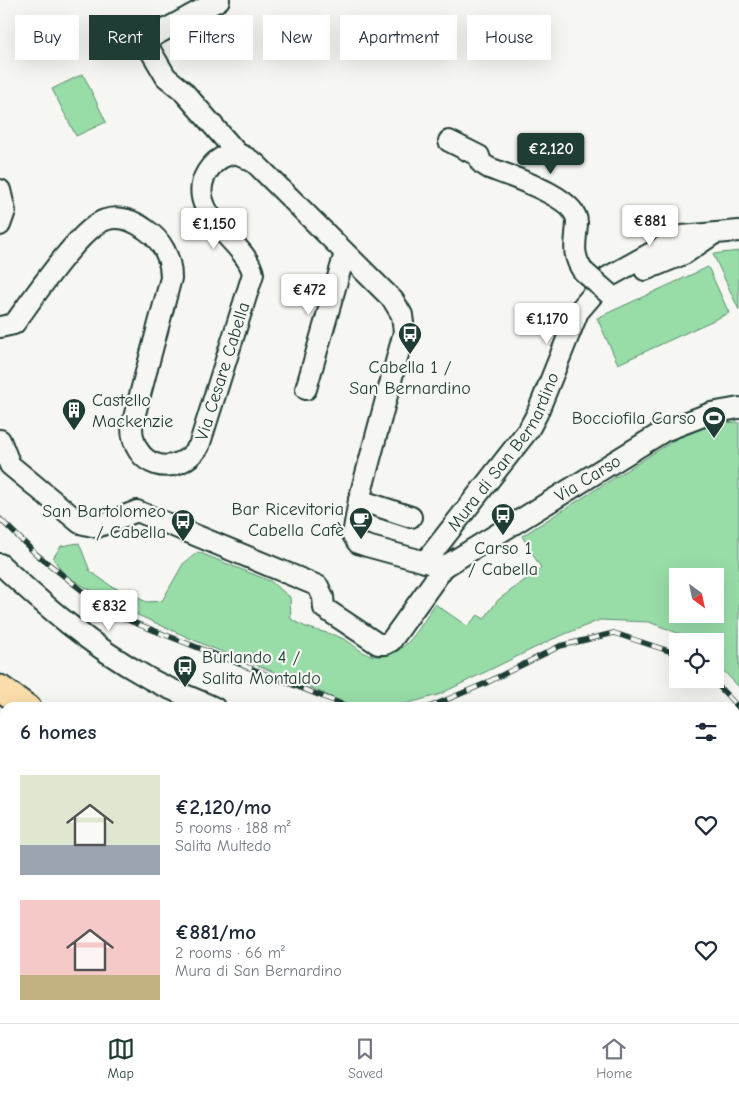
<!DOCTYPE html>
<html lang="en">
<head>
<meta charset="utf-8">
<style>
  body { margin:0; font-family:"Comic Neue",sans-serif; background:#f2f2f3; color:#1f2937; height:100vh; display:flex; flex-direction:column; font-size:19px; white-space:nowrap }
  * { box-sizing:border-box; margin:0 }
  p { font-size:16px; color:#747a83 }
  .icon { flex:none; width:28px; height:28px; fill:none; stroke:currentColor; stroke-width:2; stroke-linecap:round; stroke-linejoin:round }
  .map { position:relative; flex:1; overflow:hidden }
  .drawer { position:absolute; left:0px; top:702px; width:740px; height:321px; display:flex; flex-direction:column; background:#fff; border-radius:15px 15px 0 0; box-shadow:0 5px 20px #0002 }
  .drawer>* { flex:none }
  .guide { position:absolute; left:15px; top:15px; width:710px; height:45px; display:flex; gap:10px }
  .needle { width:32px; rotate:147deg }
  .buttons { position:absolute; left:669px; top:568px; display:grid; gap:10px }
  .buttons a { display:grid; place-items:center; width:55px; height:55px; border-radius:0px; background:#fff; box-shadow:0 5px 20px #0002; font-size:25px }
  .price { position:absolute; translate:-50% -42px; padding:0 11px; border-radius:5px; background:#fff; color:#222; font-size:16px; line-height:32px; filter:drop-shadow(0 1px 2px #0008) }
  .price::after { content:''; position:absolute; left:50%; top:30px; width:15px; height:11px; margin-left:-8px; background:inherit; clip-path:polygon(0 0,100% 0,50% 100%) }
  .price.current { background:#1f3d34; color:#fff }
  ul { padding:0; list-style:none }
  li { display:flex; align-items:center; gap:15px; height:125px; padding:0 20px }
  li span { display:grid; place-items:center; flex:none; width:140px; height:100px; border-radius:0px; color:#555 }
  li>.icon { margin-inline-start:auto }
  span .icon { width:60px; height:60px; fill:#fffc; stroke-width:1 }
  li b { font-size:21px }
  h2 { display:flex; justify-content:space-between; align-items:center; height:60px; padding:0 20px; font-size:21px }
  .chip { padding:0 18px; border-radius:0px; background:#fff; box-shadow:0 5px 20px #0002; font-size:18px; line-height:45px }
  .chip.current { background:#1f3d34; color:#fff }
  .menu { display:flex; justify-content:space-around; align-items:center; height:70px; border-top:1px solid #e0e1e3; background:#fff; font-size:14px; color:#747a83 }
  .menu a { display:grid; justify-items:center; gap:2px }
  .menu .current { color:#1f3d34 }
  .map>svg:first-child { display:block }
  .green { fill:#98dca8; stroke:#5c8c6e; fill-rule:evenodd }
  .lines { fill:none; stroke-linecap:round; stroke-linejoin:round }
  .minor-casing { stroke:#1f3d34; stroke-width:24 }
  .major-casing { stroke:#1f3d34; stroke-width:29 }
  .minor { stroke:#f6f6f2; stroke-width:20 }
  .major { stroke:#faddab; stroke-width:25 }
  .rail-casing { stroke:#1f3d34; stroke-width:5.5 }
  .rail { stroke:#f6f6f2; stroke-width:4; stroke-dasharray:11; stroke-linecap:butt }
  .minor-bridge-casing { stroke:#1f3d34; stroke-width:24; stroke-linecap:butt }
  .minor-bridge { stroke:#f6f6f2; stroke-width:20 }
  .labels { text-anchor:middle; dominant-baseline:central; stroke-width:4.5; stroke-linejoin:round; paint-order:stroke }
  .poi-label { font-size:18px; fill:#1f3d34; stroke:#f6f6f2; text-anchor:end }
  .street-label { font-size:18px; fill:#1f3d34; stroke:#f6f6f2 }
</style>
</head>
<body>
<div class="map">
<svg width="739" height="1023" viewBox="0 0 739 1023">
  <rect width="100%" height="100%" fill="#f6f6f2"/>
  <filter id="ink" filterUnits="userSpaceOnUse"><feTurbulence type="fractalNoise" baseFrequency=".02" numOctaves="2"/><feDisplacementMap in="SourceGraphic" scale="10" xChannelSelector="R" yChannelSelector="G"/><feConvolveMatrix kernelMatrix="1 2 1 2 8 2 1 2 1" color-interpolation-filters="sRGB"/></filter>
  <g filter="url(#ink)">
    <g class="green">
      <path d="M 83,74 L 106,122 L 76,136 L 52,89 Z"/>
      <path d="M 739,251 L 739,310 L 713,254 Z"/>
      <path d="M 708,267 L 729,313 L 618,364 L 597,318 Z"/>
      <path d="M 736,422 L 739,423 L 739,687 L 715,662 L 715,641 L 692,641 L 688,637 L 649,622 L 600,620 L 553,639 L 438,695 L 394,707 L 350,706 L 297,681 L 205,645 L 122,608 L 64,575 L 53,558 L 61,546 L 79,543 L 90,571 L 111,586 L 147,602 L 162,601 L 183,564 L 198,552 L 270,581 L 290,597 L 291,619 C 310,632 325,630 344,639 C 352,643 359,651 367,654 C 401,666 419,628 435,604 L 467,626 L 478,615 L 484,619 L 498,600 L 541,568 L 522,536 L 687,432 L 710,424 ZM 678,576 L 715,576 L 715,614 L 678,614 Z"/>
    </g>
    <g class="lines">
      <g class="minor-casing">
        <g id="minor">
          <path d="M 219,0 L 150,38 L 146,43 L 166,77 L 182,90 L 237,153"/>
          <path d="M 449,141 L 479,156 L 481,163 L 489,168 C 509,176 578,197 577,223 C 576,242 571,254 583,271"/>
          <path d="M 0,190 L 5,211 L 0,225"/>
          <path d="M 645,270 L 684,254 L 712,235"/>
          <path id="s1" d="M 0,327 L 14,324 C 32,300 80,228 105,220 C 119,215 134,221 145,229 C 162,240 171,258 171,278 L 132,425 C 131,468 176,480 199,446 L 253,274 C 248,243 182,213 207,172 C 212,164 219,158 228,155 C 238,151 247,158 256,164 L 393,300 L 402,315 L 404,332 L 359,500 L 353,535 L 358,543 L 367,546 L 444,567"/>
          <path d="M 306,389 L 345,253"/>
          <path d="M 0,440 L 10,465 L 80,523 L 97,527 L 137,511 L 318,586 L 323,597 L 324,608 L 378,644 L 385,644 L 391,641 L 444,567"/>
          <path d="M 359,500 L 411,517"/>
          <path id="s2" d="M 425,562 L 529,429 L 537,414 L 578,312 L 608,277 L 682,236 L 739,231"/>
          <path d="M 0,564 C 45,606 91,646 145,676 C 166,689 192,697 215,708"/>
          <path id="s3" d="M 444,567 L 664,431 L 711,413 L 739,408"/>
          <path d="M 735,825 L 739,830"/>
          <path d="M 397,1019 L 403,1023"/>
          <path d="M 446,1023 L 466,1019"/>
          <path d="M 487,1023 L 492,1019"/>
        </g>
      </g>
      <g class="major-casing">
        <g id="major">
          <path d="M 0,688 L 28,708"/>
          <path d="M 0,948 L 5,950"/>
          <path d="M 180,1019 L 187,1023"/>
          <path d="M 653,1019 L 654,1023"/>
        </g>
      </g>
      <use href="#minor" class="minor"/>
      <use href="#major" class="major"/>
      <g class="rail-casing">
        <g id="rail">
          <path d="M 0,519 L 36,554 L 112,614 L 352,708"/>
          <path d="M 712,679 L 739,708"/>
          <path d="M 427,708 L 484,684 L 560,646 L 614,633 L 678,654"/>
        </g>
      </g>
      <use href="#rail" class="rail"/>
      <g class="minor-bridge-casing">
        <path id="minor-bridge" d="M 583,271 L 608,293"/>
      </g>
      <use href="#minor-bridge" class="minor-bridge"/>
    </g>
  </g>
  <defs>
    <g id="bus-pin" transform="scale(1.25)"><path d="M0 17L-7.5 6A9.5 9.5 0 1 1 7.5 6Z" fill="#1f3d34" stroke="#f6f6f2"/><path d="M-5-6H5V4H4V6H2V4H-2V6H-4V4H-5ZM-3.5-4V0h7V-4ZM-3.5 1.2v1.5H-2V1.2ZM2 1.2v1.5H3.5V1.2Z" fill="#fff"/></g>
    <g id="building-pin" transform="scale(1.25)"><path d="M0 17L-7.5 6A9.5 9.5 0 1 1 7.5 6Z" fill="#1f3d34" stroke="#f6f6f2"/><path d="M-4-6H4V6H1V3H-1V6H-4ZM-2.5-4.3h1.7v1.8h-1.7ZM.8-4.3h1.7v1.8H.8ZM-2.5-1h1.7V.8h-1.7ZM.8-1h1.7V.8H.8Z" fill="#fff"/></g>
    <g id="stadium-pin" transform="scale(1.25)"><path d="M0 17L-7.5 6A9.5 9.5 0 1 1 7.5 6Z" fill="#1f3d34" stroke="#f6f6f2"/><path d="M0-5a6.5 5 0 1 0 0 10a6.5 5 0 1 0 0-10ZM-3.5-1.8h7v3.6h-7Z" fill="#fff"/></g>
    <g id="cafe-pin" transform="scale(1.25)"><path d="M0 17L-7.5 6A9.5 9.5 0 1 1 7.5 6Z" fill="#1f3d34" stroke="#f6f6f2"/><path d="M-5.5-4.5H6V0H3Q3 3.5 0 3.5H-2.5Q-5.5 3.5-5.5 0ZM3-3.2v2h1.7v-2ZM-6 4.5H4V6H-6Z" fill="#fff"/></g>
  </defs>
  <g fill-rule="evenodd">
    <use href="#bus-pin" x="410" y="334"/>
    <use href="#building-pin" x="74" y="410"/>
    <use href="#stadium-pin" x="714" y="418"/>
    <use href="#bus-pin" x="503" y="515"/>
    <use href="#cafe-pin" x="361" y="519"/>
    <use href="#bus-pin" x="183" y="521"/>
    <use href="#bus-pin" x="185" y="667"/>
  </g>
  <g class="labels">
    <g class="poi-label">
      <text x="410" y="367" text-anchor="middle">Cabella 1 /<tspan x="410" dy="21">San Bernardino</tspan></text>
      <text x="92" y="400" text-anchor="start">Castello<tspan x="92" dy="21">Mackenzie</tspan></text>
      <text x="696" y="418">Bocciofila Carso</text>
      <text x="344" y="509">Bar Ricevitoria<tspan x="344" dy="21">Cabella Cafè</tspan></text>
      <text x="166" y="511">San Bartolomeo<tspan x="166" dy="21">/ Cabella</tspan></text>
      <text x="503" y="548" text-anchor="middle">Carso 1<tspan x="503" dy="21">/ Cabella</tspan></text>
      <text x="202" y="657" text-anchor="start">Burlando 4 /<tspan x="202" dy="21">Salita Montaldo</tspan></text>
    </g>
    <g class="street-label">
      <text stroke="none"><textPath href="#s1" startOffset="584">Via Cesare Cabella</textPath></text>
      <text stroke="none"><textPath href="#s2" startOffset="136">Mura di San Bernardino</textPath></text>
      <text stroke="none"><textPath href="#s3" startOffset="169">Via Carso</textPath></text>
    </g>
  </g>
</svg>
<div class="buttons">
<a><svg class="needle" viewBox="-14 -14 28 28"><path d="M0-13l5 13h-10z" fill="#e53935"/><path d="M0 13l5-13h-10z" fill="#747a83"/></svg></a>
<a><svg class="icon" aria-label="locate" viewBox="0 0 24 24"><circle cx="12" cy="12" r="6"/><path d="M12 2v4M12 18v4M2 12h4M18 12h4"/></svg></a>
</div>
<b class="price current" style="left:551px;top:175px">€2,120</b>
<b class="price" style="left:650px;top:247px">€881</b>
<b class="price" style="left:214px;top:250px">€1,150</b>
<b class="price" style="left:309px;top:316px">€472</b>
<b class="price" style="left:547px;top:345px">€1,170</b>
<b class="price" style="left:109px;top:632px">€832</b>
<div class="guide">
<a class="chip">Buy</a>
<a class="chip current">Rent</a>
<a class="chip">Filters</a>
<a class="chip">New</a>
<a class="chip">Apartment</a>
<a class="chip">House</a>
</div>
<section class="drawer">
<h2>6 homes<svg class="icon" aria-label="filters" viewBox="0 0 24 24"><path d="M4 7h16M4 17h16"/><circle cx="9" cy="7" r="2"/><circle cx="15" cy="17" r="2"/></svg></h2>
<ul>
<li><span style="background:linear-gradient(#dfe7d0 70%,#9aa5b1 0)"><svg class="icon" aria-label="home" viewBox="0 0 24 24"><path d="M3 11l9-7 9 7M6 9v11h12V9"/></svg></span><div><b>€2,120/mo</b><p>5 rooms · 188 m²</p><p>Salita Multedo</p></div><svg class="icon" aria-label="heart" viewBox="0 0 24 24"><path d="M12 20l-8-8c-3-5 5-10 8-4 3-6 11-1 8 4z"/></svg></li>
<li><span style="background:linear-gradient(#f6c9c9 75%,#c2b280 0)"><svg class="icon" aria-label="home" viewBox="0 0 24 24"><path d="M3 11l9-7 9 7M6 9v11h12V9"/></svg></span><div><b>€881/mo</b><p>2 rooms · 66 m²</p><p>Mura di San Bernardino</p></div><svg class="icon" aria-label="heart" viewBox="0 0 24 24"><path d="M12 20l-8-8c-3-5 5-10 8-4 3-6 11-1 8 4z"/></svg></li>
</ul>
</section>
</div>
<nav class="menu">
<a class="current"><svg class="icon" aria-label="map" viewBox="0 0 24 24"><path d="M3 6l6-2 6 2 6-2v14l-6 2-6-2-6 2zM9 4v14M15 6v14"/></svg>Map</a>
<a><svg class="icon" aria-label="saved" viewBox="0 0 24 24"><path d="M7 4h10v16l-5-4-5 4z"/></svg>Saved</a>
<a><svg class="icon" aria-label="home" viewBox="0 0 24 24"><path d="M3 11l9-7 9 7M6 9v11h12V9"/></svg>Home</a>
</nav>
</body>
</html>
